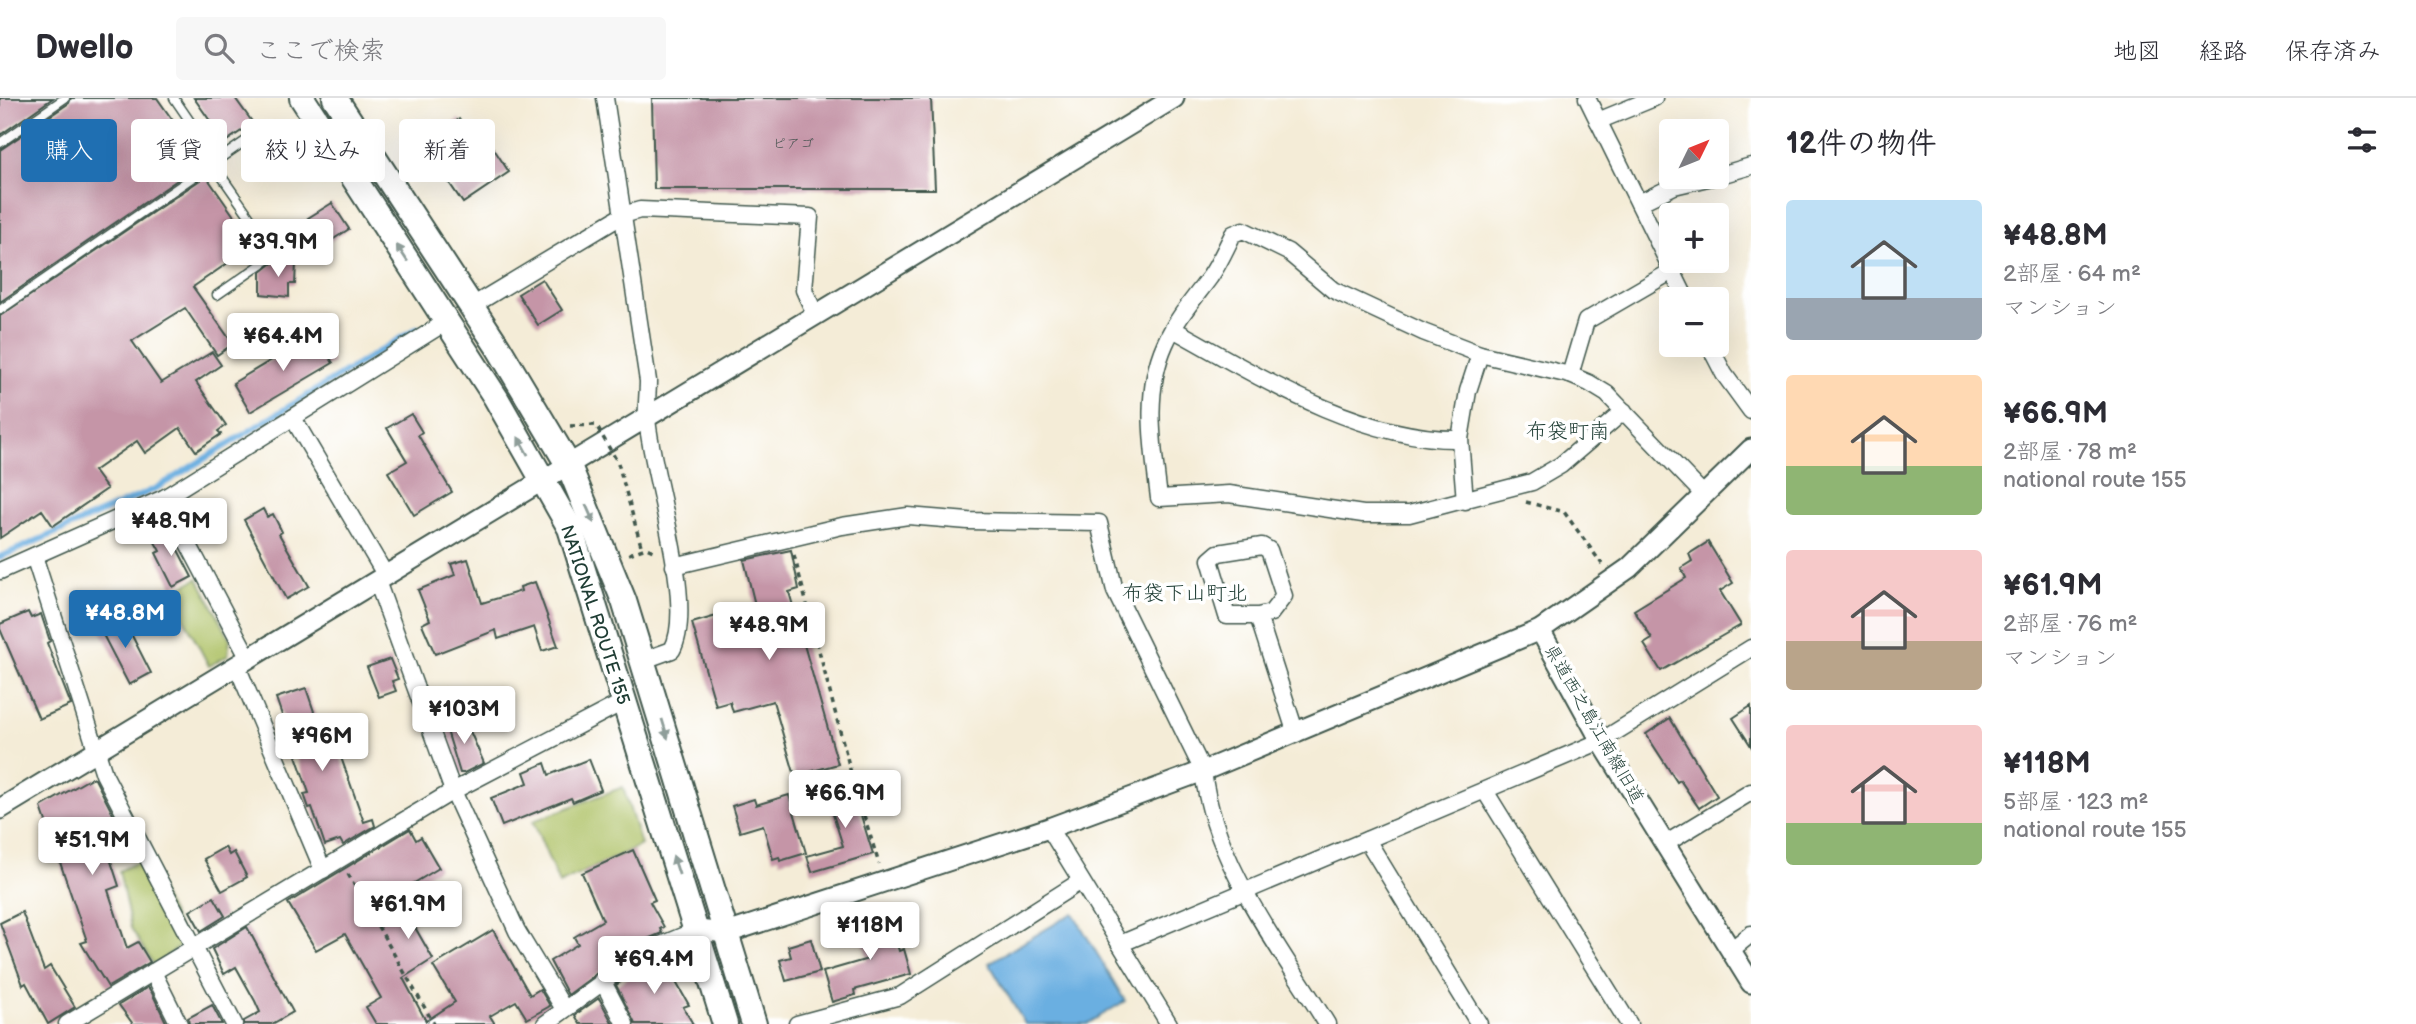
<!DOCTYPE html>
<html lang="ja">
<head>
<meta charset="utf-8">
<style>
  body { margin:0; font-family:"Balsamiq Sans","Klee One",sans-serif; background:#f7f7f7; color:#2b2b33; height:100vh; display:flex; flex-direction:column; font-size:26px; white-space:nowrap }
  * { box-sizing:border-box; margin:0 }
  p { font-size:23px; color:#7c7c81 }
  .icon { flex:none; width:38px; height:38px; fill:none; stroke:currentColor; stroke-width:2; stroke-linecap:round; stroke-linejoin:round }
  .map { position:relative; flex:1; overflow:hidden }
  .panel { display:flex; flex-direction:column; background:#fff; width:665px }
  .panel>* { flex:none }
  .banner { position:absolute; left:21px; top:21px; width:665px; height:63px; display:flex; gap:14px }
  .needle { width:46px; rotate:47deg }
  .tools { position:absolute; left:1659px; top:21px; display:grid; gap:14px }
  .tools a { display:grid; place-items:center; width:70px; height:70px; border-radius:7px; background:#fff; box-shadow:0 7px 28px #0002; font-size:35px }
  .price { position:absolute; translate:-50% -60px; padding:0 16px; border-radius:7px; background:#fff; color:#222; font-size:23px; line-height:46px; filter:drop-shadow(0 2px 4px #0008) }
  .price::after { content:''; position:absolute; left:50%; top:42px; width:21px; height:16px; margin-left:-10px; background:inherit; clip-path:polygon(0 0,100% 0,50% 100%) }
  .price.active { background:#1f6fb2; color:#fff }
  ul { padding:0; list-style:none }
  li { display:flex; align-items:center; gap:21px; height:175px; padding:0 35px }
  li span { display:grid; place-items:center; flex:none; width:196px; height:140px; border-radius:7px; color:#555 }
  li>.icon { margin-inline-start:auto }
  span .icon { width:84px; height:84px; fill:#fffc; stroke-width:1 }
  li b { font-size:30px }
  h2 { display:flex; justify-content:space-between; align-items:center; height:84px; padding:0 35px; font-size:30px }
  .pill { padding:0 24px; border-radius:7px; background:#fff; box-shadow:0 7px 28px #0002; font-size:24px; line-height:63px }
  .pill.active { background:#1f6fb2; color:#fff }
  header { display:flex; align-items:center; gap:42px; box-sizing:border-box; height:98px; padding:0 35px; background:#fff; border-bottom:2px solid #e1e1e2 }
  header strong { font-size:33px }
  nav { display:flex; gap:38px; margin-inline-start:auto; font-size:24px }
  .search { width:490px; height:63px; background:#f7f7f7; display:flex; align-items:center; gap:18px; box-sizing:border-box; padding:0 24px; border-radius:7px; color:#7c7c81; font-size:26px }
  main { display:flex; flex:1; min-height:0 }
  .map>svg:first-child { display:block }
  .green { fill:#adc165; stroke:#667f4c; stroke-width:2 }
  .water { fill:#6bafe1; stroke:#45768a; stroke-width:2 }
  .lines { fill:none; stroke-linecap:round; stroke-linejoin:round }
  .stream { stroke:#6bafe1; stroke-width:6 }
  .building { fill:#c595a7 }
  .service-casing { stroke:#3f574c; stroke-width:11 }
  .minor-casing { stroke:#3f574c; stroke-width:19 }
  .tertiary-casing { stroke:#3f574c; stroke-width:23 }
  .trunk-casing { stroke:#3f574c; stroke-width:28 }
  .path { stroke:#3f574c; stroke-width:3.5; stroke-dasharray:5 5; stroke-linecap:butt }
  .service { stroke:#fff; stroke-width:8 }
  .minor { stroke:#fff; stroke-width:16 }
  .tertiary { stroke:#fff; stroke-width:19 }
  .trunk { stroke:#fff; stroke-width:24 }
  .path-bridge { stroke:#3f574c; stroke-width:3.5; stroke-dasharray:5 5; stroke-linecap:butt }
  .oneway { fill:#8f9e9a }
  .labels { text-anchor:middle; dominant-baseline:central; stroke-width:7; stroke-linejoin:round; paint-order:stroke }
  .number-label { font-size:14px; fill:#485351 }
  .street-label { font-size:18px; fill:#1f3d34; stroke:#fff }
  .quarter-label { font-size:21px; fill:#1f3d34; stroke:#fff }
</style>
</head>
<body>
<header>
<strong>Dwello</strong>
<div class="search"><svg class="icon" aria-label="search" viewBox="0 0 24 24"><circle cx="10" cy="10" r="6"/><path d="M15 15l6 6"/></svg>ここで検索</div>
<nav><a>地図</a><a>経路</a><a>保存済み</a></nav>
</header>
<main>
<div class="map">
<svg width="1751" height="926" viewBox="0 0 1751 926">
  <rect width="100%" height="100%" fill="#fff"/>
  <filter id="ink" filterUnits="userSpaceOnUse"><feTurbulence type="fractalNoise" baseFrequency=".0143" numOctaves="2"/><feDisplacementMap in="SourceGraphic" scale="14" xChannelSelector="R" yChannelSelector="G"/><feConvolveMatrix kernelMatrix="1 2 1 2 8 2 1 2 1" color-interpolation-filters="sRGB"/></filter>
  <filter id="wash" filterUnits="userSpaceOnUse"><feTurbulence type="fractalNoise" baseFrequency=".00686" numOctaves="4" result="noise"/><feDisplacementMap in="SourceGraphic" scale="28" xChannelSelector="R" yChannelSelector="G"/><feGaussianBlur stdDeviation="1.57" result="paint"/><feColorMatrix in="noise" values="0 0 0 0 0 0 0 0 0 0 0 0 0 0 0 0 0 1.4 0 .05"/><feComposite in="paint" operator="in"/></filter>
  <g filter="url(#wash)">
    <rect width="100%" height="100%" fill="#f4ecd7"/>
    <g class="green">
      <path d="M 198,480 L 230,541 L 228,557 L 209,568 L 171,495 Z"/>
      <path d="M 623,689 L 641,747 L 559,786 L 533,723 Z"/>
      <path d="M 143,761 L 186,844 L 154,867 L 131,830 L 119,773 Z"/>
    </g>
    <path class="water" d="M 1073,815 L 1125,903 L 1087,926 L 1025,926 L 989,865 Z"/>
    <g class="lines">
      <path class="stream" d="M 0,459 L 155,391 L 417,230"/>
    </g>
    <g id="blocks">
      <g class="building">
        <path d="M 0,0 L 53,0 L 0,37 Z"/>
        <path d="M 71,0 L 157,0 L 197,57 L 193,60 L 199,67 L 0,204 L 0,52 L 69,5 Z"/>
        <path d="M 194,0 L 235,0 L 253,25 L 225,44 Z"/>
        <path d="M 652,0 L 931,0 L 935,91 L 654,91 Z"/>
        <path d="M 459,21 L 480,51 L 490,45 L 509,74 L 463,105 L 422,45 Z"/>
        <path d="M 206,78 L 254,147 L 193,189 L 233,246 L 217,257 L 185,210 L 132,243 L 161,285 L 212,254 L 221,267 L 196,284 L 226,327 L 218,333 L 221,336 L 196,353 L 180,330 L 145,355 L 137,343 L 94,373 L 107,391 L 53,428 L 42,412 L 0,440 L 0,218 Z"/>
        <path d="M 332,105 L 349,131 L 326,146 L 308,120 Z"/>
        <path d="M 275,163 L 296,164 L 295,186 L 289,186 L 289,199 L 261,196 L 261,174 Z"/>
        <path d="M 542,181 L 562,212 L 538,227 L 518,196 Z"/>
        <path d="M 315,236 L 333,265 L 250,314 L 233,285 Z"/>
        <path d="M 411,316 L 422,334 L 418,337 L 452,394 L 414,417 L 388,374 L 407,363 L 387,330 Z"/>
        <path d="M 263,411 L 267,419 L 273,416 L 282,434 L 279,436 L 309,488 L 286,501 L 244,422 Z"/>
        <path d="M 166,429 L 192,479 L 173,489 L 156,455 L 160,453 L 151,437 Z"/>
        <path d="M 1708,444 L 1733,485 L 1720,493 L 1741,527 L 1661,573 L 1644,546 L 1652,541 L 1634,512 L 1686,480 L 1681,470 L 1692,463 L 1689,456 Z"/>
        <path d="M 791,452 L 799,491 L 789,494 L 838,666 L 795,678 L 773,603 L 733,614 L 730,604 L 716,608 L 692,525 L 755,507 L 744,462 Z"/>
        <path d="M 468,461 L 482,505 L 521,493 L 520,489 L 535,484 L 558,548 L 542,553 L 534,529 L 498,541 L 496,532 L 435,556 L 422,526 L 430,522 L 418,492 L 455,477 L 451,466 Z"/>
        <path d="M 28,514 L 31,520 L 41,516 L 50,543 L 47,545 L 71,607 L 39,621 L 0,531 L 0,526 Z"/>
        <path d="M 122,518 L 151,575 L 129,587 L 99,529 Z"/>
        <path d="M 390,561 L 398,581 L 392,583 L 396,593 L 379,599 L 367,569 Z"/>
        <path d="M 306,590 L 328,655 L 338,651 L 364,724 L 373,721 L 375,728 L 343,747 L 340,742 L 325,747 L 312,709 L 309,710 L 304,696 L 309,695 L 276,600 Z"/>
        <path d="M 1751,608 L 1751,648 L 1733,620 Z"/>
        <path d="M 1670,620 L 1717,698 L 1699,710 L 1680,682 L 1677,684 L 1646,636 Z"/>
        <path d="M 459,621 L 461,626 L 466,624 L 484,665 L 464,675 L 460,675 L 445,626 Z"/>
        <path d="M 589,661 L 601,692 L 573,704 L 571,700 L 502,728 L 491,700 L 528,685 L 524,674 L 545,665 L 549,677 Z"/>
        <path d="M 848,676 L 873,756 L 812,774 L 807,758 L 843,748 L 832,713 L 839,710 L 831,681 Z"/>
        <path d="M 91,680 L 95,681 L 116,722 L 109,724 L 113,735 L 106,737 L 109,746 L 106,748 L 119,788 L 108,792 L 127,850 L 138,844 L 150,864 L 108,889 L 81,845 L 87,843 L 41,709 Z"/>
        <path d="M 789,697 L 806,755 L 780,763 L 779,759 L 773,761 L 763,727 L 740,734 L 732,708 L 754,701 L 756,707 Z"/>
        <path d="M 410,731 L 416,742 L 421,739 L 439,770 L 396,796 L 433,861 L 403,880 L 426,923 L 455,904 L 433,868 L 493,832 L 530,897 L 540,891 L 550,908 L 527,921 L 516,903 L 490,918 L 495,926 L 376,926 L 366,909 L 381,900 L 345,836 L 316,852 L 288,805 Z"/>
        <path d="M 225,749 L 229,757 L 234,754 L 247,779 L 222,793 L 204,761 Z"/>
        <path d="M 633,752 L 655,802 L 650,804 L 664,829 L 660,831 L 662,835 L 638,845 L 568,897 L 550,863 L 578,846 L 574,839 L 603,822 L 582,775 Z"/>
        <path d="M 214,799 L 225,818 L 201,833 L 190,813 Z"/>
        <path d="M 22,814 L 44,872 L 50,868 L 75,909 L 48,926 L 26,885 L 23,887 L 0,825 Z"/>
        <path d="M 888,817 L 899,853 L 904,851 L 911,876 L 854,892 L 855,897 L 832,904 L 823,874 L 868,861 L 858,826 Z"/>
        <path d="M 247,829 L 293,914 L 272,926 L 244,926 L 244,923 L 260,914 L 255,903 L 236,869 L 224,876 L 212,851 Z"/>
        <path d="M 811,841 L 820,874 L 786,883 L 780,862 L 791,859 L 788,848 Z"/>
        <path d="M 661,858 L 689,907 L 683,909 L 693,926 L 635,926 L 616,887 Z"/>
        <path d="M 148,889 L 152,895 L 167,926 L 133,926 L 119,907 Z"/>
        <path d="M 599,900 L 613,926 L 580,926 L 575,917 Z"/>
        <path d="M 212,907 L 222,926 L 189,926 L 188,920 Z"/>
      </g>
    </g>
  </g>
  <g filter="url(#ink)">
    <use href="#blocks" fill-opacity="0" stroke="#3f574c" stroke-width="2"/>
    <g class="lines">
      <g class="service-casing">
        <g id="service">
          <path d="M 174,0 L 217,63"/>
          <path d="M 0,45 L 65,0"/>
          <path d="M 213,66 L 271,149 L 269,161 L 217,197"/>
          <path d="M 0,212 L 257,35"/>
        </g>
      </g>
      <g class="minor-casing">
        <g id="minor">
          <path d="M 605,0 L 648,283 C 648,295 646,308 647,320 C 651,375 697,508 672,552 L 644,562"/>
          <path d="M 1587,0 L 1686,201"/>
          <path d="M 1598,23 L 1654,0"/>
          <path d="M 1717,78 L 1751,68"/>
          <path d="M 1639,105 L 1674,88 L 1712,79"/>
          <path d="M 472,208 L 623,117 L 640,112 L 810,119 L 804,192 L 816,218"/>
          <path d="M 1173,231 C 1257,278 1362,343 1460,341"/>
          <path d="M 1709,247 L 1724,276 L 1751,313"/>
          <path d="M 1570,277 L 1586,223 L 1672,173"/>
          <path d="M 1624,313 L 1561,367 L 1532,384 L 1409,416 L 1363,416 L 1229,396 L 1159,400 C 1153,349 1143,295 1165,246 C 1176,221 1194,201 1210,179 C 1219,166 1226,150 1233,136 L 1243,132 L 1288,154 L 1333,192 L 1423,234 L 1480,256 L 1570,277 L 1589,285 L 1607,296 L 1704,397"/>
          <path d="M 293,320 L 386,478"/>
          <path d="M 164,400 L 249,561"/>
          <path d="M 1465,403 L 1460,341 L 1468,293 L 1480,256"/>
          <path d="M 34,458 L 104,676 L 234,926"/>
          <path d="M 674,468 L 842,428 L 908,418 L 968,423 L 1099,425 L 1115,493 L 1203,673 C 1214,766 1279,848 1327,926"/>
          <path d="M 0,473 L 164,400 L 446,224"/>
          <path d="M 377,483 L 453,693 L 517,833 L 564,911"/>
          <path d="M 1258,518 L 1271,515 L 1284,498 L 1269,452 L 1262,448 L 1218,455 L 1210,462 L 1227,518 L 1258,518 L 1296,636"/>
          <path d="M 237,568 L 323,772"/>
          <path d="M 1485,693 L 1629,926"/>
          <path d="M 1049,730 L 1169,926"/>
          <path d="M 1367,742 L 1479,926"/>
          <path d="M 1665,746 L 1751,694"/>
          <path d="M 1120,846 L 1601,643 L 1751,550"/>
          <path d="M 1731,852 L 1751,836"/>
          <path d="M 153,874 L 179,926"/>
          <path d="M 602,882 L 625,926"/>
          <path d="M 67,926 L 453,693 L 623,604"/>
          <path d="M 545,926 L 644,854 L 697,832"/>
          <path d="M 797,926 L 900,898 L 1081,783"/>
        </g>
      </g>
      <g class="tertiary-casing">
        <g id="tertiary">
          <path d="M 1540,532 L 1601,643 L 1751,885"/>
          <path d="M 0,711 L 1174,0"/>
          <path d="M 697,832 L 727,835 L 1049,730 L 1203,673 L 1540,532 L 1629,470 L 1751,351"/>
        </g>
      </g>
      <g class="trunk-casing">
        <g id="trunk">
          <path d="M 302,0 L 496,300 L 570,430 L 725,926"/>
          <path d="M 335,0 L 498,249 L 569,368 L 624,503 L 754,926"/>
        </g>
      </g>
      <g class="path">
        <path d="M 618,365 L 642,451"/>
        <path d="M 1526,404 L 1564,414 L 1602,466"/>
        <path d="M 629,456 L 646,450 L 656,454"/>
        <path d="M 794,457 L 851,675 L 879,766"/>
        <path d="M 348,776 L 434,926"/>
      </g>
      <use href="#service" class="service"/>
      <use href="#minor" class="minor"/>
      <use href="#tertiary" class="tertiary"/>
      <use href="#trunk" class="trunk"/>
      <path class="path-bridge" d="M 570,328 L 596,327 L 618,365"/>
    </g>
    <defs><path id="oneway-solid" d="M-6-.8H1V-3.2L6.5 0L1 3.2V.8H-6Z" transform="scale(1.75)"/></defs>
    <g class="oneway">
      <use href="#oneway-solid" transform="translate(402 155) rotate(-123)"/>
      <use href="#oneway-solid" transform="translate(523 348) rotate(-119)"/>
      <use href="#oneway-solid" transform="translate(590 416) rotate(66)"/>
      <use href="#oneway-solid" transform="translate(665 631) rotate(73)"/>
      <use href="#oneway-solid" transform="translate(676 767) rotate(-108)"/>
    </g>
  </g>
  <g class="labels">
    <g class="number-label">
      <text x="793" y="45">ピアゴ</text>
    </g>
    <g class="street-label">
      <text transform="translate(595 517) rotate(72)">NATIONAL ROUTE 155</text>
      <text transform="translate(1594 626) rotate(60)">県道西之島江南線旧道</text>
    </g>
    <g class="quarter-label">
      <text x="1568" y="333">布袋町南</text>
      <text x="1185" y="495">布袋下山町北</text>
    </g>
  </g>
</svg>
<div class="tools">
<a><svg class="needle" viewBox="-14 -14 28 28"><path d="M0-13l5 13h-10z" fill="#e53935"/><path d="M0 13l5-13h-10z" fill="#7c7c81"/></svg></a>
<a>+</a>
<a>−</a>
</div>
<b class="price" style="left:278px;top:181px">¥39.9M</b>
<b class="price" style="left:283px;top:275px">¥64.4M</b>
<b class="price" style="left:171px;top:460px">¥48.9M</b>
<b class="price active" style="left:125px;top:552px">¥48.8M</b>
<b class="price" style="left:769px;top:564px">¥48.9M</b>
<b class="price" style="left:464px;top:648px">¥103M</b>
<b class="price" style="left:322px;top:675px">¥96M</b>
<b class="price" style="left:845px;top:732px">¥66.9M</b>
<b class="price" style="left:92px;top:779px">¥51.9M</b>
<b class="price" style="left:408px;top:843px">¥61.9M</b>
<b class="price" style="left:870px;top:864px">¥118M</b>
<b class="price" style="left:654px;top:898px">¥69.4M</b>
<div class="banner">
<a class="pill active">購入</a>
<a class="pill">賃貸</a>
<a class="pill">絞り込み</a>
<a class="pill">新着</a>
</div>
</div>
<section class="panel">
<h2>12件の物件<svg class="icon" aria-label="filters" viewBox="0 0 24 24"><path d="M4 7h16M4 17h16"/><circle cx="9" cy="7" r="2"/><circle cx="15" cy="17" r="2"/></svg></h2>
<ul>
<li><span style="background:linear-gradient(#bfe0f5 70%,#9aa5b1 0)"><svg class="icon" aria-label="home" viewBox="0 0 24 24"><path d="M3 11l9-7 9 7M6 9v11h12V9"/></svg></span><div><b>¥48.8M</b><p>2部屋 · 64 m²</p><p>マンション</p></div></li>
<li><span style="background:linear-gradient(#ffd9b3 65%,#8fb573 0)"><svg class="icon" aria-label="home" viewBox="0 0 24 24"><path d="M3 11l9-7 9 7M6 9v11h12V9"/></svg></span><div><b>¥66.9M</b><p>2部屋 · 78 m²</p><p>national route 155</p></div></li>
<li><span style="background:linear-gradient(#f6c9c9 65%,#b9a48a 0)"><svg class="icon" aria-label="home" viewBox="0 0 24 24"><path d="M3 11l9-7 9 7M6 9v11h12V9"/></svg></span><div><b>¥61.9M</b><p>2部屋 · 76 m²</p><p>マンション</p></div></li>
<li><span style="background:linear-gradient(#f6c9c9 70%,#8fb573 0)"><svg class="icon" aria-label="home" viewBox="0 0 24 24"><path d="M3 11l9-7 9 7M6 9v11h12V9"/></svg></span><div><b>¥118M</b><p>5部屋 · 123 m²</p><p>national route 155</p></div></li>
</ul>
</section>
</main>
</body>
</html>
